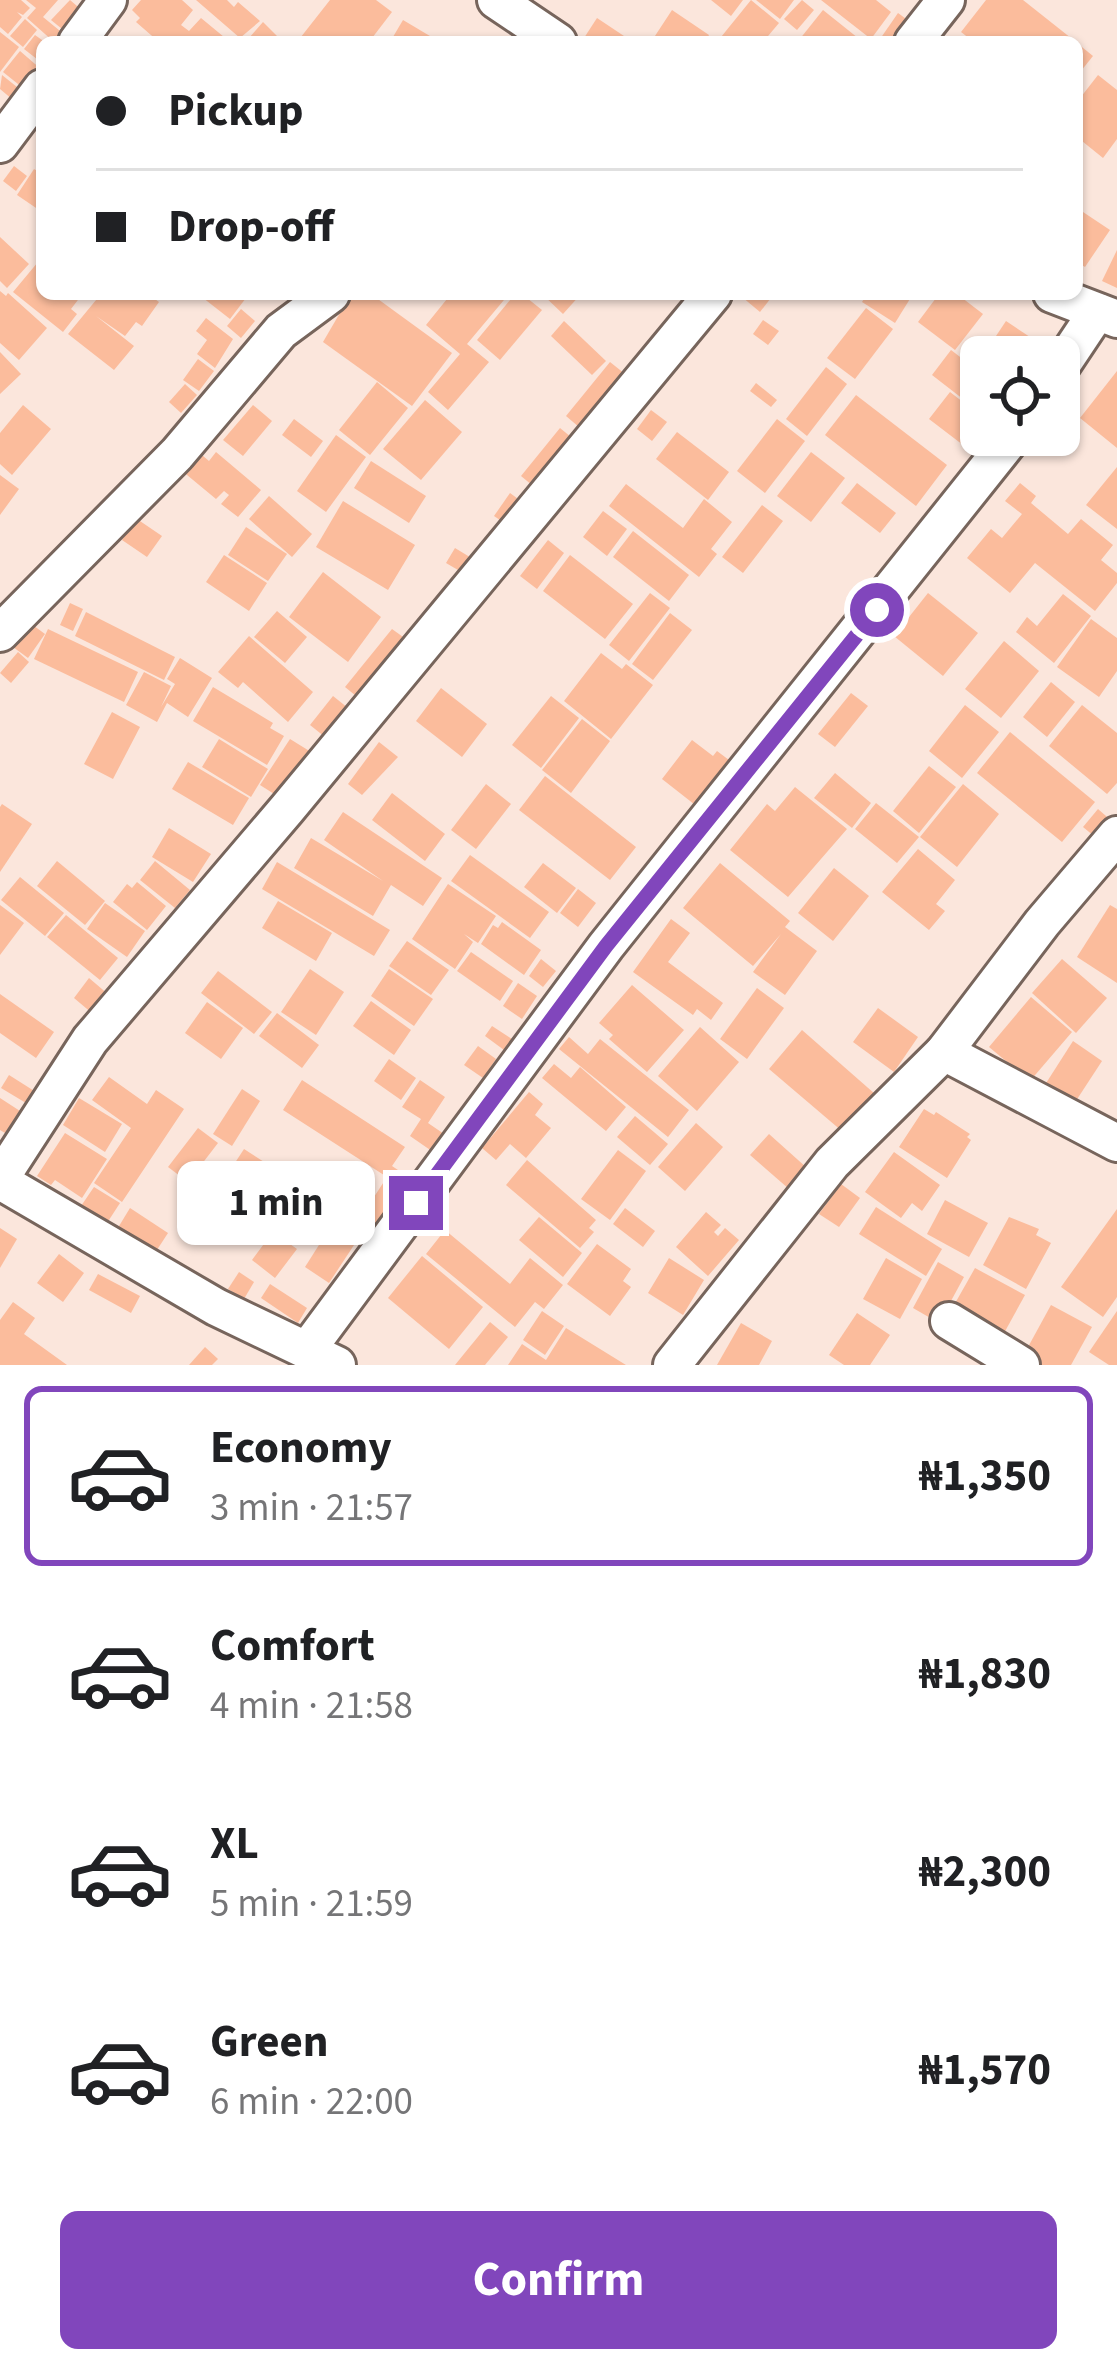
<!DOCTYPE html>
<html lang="en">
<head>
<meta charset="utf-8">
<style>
	body { margin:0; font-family:"Source Sans 3",sans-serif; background:#f2f2f2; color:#202124; height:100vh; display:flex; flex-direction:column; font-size:45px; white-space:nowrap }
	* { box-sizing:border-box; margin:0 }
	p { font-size:39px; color:#757577 }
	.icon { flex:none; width:66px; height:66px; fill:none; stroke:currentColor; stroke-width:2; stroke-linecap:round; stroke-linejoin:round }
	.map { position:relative; height:1365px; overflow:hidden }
	.panel { display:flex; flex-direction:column; background:#fff; flex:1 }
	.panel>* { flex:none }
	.banner { position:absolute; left:36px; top:36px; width:1047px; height:264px; border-radius:18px; box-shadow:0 3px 9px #0004; display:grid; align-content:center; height:264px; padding:0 60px; background:#fff }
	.fabs { position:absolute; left:960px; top:336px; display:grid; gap:24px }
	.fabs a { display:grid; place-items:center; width:120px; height:120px; border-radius:18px; background:#fff; box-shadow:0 3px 9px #0004; font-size:60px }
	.end { position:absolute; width:54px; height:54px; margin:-27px; border:15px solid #8146bc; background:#fff; box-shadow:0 0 0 6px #fff }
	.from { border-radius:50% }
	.bubble { position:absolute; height:84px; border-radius:18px; background:#fff; box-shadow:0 3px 9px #0004; font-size:39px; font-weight:700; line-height:84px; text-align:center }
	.banner b { display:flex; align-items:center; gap:42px; height:114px; font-size:45px }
	.banner b+b { border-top:3px solid #e0e0e0 }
	.banner i { width:30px; height:30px; background:#202124 }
	ul { padding:21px 0 0; list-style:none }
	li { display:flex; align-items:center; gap:36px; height:180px; margin:0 24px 18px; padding:0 36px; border:6px solid transparent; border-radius:18px }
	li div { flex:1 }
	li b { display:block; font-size:45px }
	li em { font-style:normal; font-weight:700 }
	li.active { border-color:#8146bc }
	li>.icon { width:108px; height:108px; stroke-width:1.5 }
	.action { display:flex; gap:24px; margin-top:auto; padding:24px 60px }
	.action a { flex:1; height:138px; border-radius:18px; background:#8146bc; color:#fff; font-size:48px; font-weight:700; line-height:138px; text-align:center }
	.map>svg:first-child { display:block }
</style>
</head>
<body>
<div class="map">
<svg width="1117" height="1365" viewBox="0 0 1117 1365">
	<rect width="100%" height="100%" fill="#fbe6dc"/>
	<g fill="#fbbc9c">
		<polygon points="0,0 21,0 30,8 23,15 17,12 22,17 8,34 0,27"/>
		<polygon points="26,0 58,0 43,17 65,35 59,42 54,42 27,18 36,8"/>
		<polygon points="70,0 84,12 67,33 51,20"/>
		<polygon points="141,0 182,0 193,10 181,25 189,31 201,18 224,37 220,42 159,42 136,22 140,18 132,10"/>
		<polygon points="196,0 227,0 234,7 238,2 260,21 240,38"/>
		<polygon points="330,0 376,0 392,12 369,42 297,42"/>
		<polygon points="711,0 743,0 731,16"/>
		<polygon points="751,0 779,23 763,42 717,42"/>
		<polygon points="756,0 794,0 780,19"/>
		<polygon points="802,0 814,10 797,30 784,19"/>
		<polygon points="821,0 876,0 891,12 871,39"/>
		<polygon points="986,0 1023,0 1076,42 974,42 961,32"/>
		<polygon points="672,10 709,35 705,42 651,42"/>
		<polygon points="823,10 863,42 802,42 799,40"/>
		<polygon points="898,13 913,24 900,42 878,42"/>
		<polygon points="597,18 633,42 590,42 584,38"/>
		<polygon points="25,19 37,30 23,47 10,36"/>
		<polygon points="403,20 435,39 434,42 390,42"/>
		<polygon points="263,22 281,40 279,42 253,42 249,38"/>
		<polygon points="0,32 19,47 0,72"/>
		<polygon points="35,35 42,40 42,63 24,49"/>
		<polygon points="1077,43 1093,56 1077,76"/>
		<polygon points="20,51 42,70 28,92 3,72"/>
		<polygon points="2,75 27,95 19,105 0,89"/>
		<polygon points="1098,75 1117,90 1117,139 1103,158 1077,137 1077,102"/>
		<polygon points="14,166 27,176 16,191 3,181"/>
		<polygon points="34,169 42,174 42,212 17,195"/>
		<polygon points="1077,208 1110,230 1085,267 1077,262"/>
		<polygon points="0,237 29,264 7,288 0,281"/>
		<polygon points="1117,250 1117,288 1102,281"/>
		<polygon points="38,262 42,265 42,294 81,296 71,309 77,314 63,332 13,292"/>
		<polygon points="0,291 6,296 8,293 47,328 19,360 0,343"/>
		<polygon points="101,294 148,294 159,302 142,326 136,322 125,336 96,316 134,346 114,370 68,334"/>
		<polygon points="198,294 249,294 230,319"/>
		<polygon points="351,294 371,294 452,353 412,406 323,342"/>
		<polygon points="451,294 509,294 467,344 489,362 448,410 428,392 460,354 426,325"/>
		<polygon points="515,294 522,294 542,310 500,360 477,340"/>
		<polygon points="542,294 581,294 563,314"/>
		<polygon points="744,294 774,294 760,312 742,297"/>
		<polygon points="867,294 913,294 895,323 862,302"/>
		<polygon points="939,294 957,294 983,314 955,350 918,322"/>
		<polygon points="866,308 893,329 855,379 827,358"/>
		<polygon points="241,309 255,321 241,338 227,326"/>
		<polygon points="206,318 233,339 215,368 197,354 207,340 196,331"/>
		<polygon points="763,320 779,331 768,345 753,334"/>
		<polygon points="564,321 606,361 592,375 551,336"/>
		<polygon points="1006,321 1045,347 1038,357 982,357"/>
		<polygon points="951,350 981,373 981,413 932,375"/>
		<polygon points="0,352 21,374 0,394"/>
		<polygon points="198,359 214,371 199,391 183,380"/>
		<polygon points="610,362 630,378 586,433 566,416"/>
		<polygon points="826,367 847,384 807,436 786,419"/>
		<polygon points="1117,371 1117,448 1080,418"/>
		<polygon points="377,382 408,408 370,455 339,430"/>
		<polygon points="756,383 777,400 771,407 750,391"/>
		<polygon points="185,384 197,395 181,413 169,402"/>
		<polygon points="950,392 981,416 981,435 997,435 980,458 929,419"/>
		<polygon points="856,395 947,465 916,506 825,435"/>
		<polygon points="425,400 462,432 421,480 383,449"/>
		<polygon points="23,405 51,429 12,475 0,464 0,433"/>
		<polygon points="253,405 272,421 243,456 223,440"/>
		<polygon points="651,410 667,422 652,441 637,429"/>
		<polygon points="294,419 323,441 311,457 282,435"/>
		<polygon points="777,419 805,441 765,493 737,471"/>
		<polygon points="560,428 577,442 538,490 521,476"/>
		<polygon points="677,432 729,472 708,500 656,459"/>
		<polygon points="336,435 366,457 326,512 297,491"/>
		<polygon points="196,450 209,461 216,452 261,490 238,517 221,504 229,495 224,491 216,499 181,470"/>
		<polygon points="811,452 845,478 811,522 777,496"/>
		<polygon points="371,461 426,496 409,523 354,488"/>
		<polygon points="1117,467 1117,529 1086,505"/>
		<polygon points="0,475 19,489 0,515"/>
		<polygon points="857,483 896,513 880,533 841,503"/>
		<polygon points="1020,483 1036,496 1031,503 1068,534 1081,519 1113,545 1101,560 1117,573 1117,583 1095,611 1035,563 1010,593 967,558 991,529 1002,538 1022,514 1005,501"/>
		<polygon points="626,484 683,528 704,499 732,522 711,549 717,554 699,577 609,506"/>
		<polygon points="510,493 529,507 513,529 494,516"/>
		<polygon points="269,496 312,534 292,557 249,519"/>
		<polygon points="343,501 415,545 388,590 316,547"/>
		<polygon points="762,505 783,521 743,573 722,557"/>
		<polygon points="603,511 627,529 607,556 583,537"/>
		<polygon points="137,519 162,536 147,557 122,540"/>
		<polygon points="246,527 287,554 268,581 228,555"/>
		<polygon points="633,531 689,575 669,601 613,557"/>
		<polygon points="548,540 564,553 537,589 520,576"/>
		<polygon points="455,548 478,562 470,577 446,563"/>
		<polygon points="224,555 267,583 249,611 206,582"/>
		<polygon points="570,555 633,604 605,639 543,591"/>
		<polygon points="323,572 381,617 348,662 289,617"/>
		<polygon points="650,593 670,608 629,661 609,645"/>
		<polygon points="928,593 978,633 943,676 894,636"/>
		<polygon points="1063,594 1091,616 1054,663 1016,632 1027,617 1037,626"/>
		<polygon points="70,603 83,609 73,631 60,625"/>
		<polygon points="277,611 307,637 285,663 254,637"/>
		<polygon points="86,612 175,657 164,680 75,636"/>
		<polygon points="670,613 692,630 653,680 632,664"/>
		<polygon points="1091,619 1117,638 1117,671 1099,697 1057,667"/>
		<polygon points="30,623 45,634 28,658 13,647"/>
		<polygon points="48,629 138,672 124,702 34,659"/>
		<polygon points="392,629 410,642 361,700 345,687"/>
		<polygon points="249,636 313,692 288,722 243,682 238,688 218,672"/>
		<polygon points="1004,641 1039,671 1001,718 965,689"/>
		<polygon points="18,652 29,662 11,683 0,673"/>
		<polygon points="601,653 622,669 626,664 653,685 611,739 564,701"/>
		<polygon points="180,658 212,678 188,717 167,703 157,722 126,705 144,672 171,686 161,707 175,684 167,679"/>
		<polygon points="1051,682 1075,702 1047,737 1023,717"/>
		<polygon points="213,687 273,723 270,728 284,736 267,765 193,721"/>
		<polygon points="441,688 487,724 462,757 416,721"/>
		<polygon points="851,693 868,706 835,747 818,734"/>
		<polygon points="333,696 353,712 330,741 310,725"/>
		<polygon points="551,696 579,718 541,768 512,745"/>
		<polygon points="965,705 999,732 962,778 929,751"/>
		<polygon points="1082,705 1117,733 1117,783 1107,794 1049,746"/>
		<polygon points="112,712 140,727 113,779 84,764"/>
		<polygon points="582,719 610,741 571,793 542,770"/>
		<polygon points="1010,732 1095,802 1062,842 977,773"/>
		<polygon points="219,739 268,769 251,797 202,767"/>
		<polygon points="290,739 311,752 282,799 260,785"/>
		<polygon points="692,740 713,756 717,751 733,763 699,808 662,779"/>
		<polygon points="379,742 398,757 362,795 348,784"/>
		<polygon points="188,762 249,798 233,825 172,789"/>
		<polygon points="929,766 956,787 919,833 893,811"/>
		<polygon points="835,773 871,803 852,828 814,798"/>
		<polygon points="545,776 636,847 610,880 519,810"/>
		<polygon points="486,784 511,804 476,849 451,830"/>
		<polygon points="963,784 999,814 957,867 920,837"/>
		<polygon points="795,787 847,829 788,897 730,850 767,804 775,811"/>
		<polygon points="392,793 445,834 425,861 372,820"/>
		<polygon points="876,803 919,837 897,863 855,829"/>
		<polygon points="2,804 32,824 0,872 0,807"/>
		<polygon points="1098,809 1114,823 1100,841 1083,827"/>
		<polygon points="343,812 442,878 423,906 391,885 373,916 294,868 311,838 383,881 324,840"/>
		<polygon points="169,828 211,854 193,882 152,857"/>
		<polygon points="918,849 955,880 936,904 945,911 929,930 882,892"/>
		<polygon points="470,855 549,912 530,938 451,881"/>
		<polygon points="57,861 105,901 85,925 37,886"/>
		<polygon points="155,861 190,890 175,908 140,880"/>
		<polygon points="277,862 390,930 374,956 262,889"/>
		<polygon points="543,863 576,888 557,913 524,887"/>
		<polygon points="720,863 790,921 785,927 817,951 785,995 753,972 781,934 753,966 683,908"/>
		<polygon points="834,868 869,896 833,941 798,913"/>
		<polygon points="20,877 64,913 45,936 1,900"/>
		<polygon points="137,882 166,906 147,930 113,902 127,884 132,888"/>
		<polygon points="448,884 496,916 478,943 464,934 473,942 455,969 412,939"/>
		<polygon points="578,889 596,903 578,927 560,913"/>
		<polygon points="278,901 332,933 316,961 262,928"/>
		<polygon points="105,903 145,931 127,957 87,929"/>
		<polygon points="0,905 24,923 0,955"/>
		<polygon points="1110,905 1117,909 1117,983 1077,957"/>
		<polygon points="66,915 118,958 100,980 47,937"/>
		<polygon points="671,919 690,933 668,962 723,1003 711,1020 697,1009 693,1015 633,972"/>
		<polygon points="502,922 541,950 524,975 481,944 493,925 498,928"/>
		<polygon points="407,941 449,970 431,995 389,966"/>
		<polygon points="471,952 513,981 500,1001 457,971"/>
		<polygon points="541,959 556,971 543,987 529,976"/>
		<polygon points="1062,959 1107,998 1076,1033 1032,993"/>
		<polygon points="310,969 344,992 316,1035 281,1012"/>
		<polygon points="389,969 433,999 414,1026 371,996"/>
		<polygon points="218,971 272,1012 254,1034 201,993"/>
		<polygon points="89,978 109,995 93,1014 74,998"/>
		<polygon points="518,983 537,996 522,1019 503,1006"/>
		<polygon points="632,985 684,1030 647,1072 609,1039 613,1035 599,1023"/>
		<polygon points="757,988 784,1008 747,1059 720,1039"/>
		<polygon points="0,994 54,1032 36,1058 0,1033"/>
		<polygon points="1031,997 1072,1032 1030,1081 989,1047"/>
		<polygon points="371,1001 411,1030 394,1055 353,1026"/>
		<polygon points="207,1002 243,1028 221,1059 185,1033"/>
		<polygon points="878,1008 918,1037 894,1072 853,1042"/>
		<polygon points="277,1013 319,1045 302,1068 259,1036"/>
		<polygon points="492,1026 512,1039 504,1050 485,1036"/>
		<polygon points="700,1027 739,1062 697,1111 658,1076"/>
		<polygon points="802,1030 875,1094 843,1132 769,1069"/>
		<polygon points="569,1037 588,1054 600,1039 689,1110 668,1137 559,1049"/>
		<polygon points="1073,1041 1102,1061 1070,1110 1041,1091"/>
		<polygon points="478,1046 496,1059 483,1078 464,1065"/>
		<polygon points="389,1059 416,1078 401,1100 374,1081"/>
		<polygon points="554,1064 571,1078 580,1067 626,1107 606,1131 542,1078"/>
		<polygon points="9,1075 39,1094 31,1106 1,1088"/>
		<polygon points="109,1077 147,1104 156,1090 184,1109 122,1202 94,1183 131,1128 92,1100"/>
		<polygon points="302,1080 405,1147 392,1166 410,1178 376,1232 359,1220 387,1177 283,1110"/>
		<polygon points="420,1080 445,1097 428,1123 447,1136 436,1154 410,1136 421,1119 402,1107"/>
		<polygon points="242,1089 260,1101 232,1146 213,1134"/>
		<polygon points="529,1092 543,1104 535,1115 551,1128 526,1158 510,1144 496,1160 482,1148"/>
		<polygon points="0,1098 20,1111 5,1133 0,1130"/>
		<polygon points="79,1098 122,1124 105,1152 63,1125"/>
		<polygon points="924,1109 934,1115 936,1112 970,1134 967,1137 971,1140 947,1178 899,1147"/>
		<polygon points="635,1116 668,1144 650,1165 617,1137"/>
		<polygon points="696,1123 723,1147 685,1191 658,1167"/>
		<polygon points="198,1128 218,1143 188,1182 168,1167"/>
		<polygon points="65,1133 107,1159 82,1198 55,1180 51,1185 37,1176"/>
		<polygon points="769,1134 807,1168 789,1189 750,1155"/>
		<polygon points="244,1149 300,1185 280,1217 223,1181"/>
		<polygon points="618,1150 646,1171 610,1220 581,1199"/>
		<polygon points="894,1152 940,1185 922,1211 912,1203 901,1218 865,1192"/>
		<polygon points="527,1160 596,1220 589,1228 594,1232 580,1248 506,1185"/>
		<polygon points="841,1184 860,1198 839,1227 819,1214"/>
		<polygon points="94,1187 120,1203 107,1223 81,1206"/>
		<polygon points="298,1198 322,1216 308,1234 302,1230 290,1244 297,1249 275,1278 252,1260"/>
		<polygon points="945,1200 988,1223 969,1257 927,1234"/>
		<polygon points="876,1207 942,1249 926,1276 859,1234"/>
		<polygon points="130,1208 168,1233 153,1256 116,1231"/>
		<polygon points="625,1208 655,1231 643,1247 613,1224"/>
		<polygon points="1117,1209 1117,1297 1103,1317 1061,1287"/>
		<polygon points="706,1212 721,1225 714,1232 718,1236 725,1228 739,1240 708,1276 676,1247"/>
		<polygon points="539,1217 582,1253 563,1277 519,1240"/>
		<polygon points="1009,1217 1039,1229 1036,1235 1051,1243 1026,1289 983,1265"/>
		<polygon points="331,1226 356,1242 329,1283 305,1267"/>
		<polygon points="0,1228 17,1239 0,1268"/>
		<polygon points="445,1230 510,1284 530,1258 563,1285 544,1309 535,1302 515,1327 426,1254"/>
		<polygon points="597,1244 631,1269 623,1281 631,1287 610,1316 567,1284"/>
		<polygon points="59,1254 84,1273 63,1302 37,1283"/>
		<polygon points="422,1256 483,1307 449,1349 388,1298"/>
		<polygon points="669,1258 704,1280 683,1315 648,1293"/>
		<polygon points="886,1258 922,1279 900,1319 863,1299"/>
		<polygon points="938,1262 964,1277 939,1323 913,1308"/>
		<polygon points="975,1268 1025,1295 1003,1335 953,1307"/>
		<polygon points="239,1272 254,1282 244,1299 228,1289"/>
		<polygon points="98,1274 140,1296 131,1313 89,1290"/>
		<polygon points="270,1284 307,1308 298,1323 261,1298"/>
		<polygon points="13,1302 35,1318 24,1334 67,1365 0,1365 0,1320"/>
		<polygon points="1051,1305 1092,1327 1071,1365 1035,1365 1022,1358"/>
		<polygon points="542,1311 564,1326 545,1355 523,1340"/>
		<polygon points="1117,1311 1117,1365 1109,1365 1089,1352"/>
		<polygon points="857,1313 890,1335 870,1365 844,1365 829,1355"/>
		<polygon points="490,1322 508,1337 485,1365 455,1365"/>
		<polygon points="741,1323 772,1341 759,1365 717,1365"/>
		<polygon points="566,1328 626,1365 508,1365 522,1344 546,1360"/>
		<polygon points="205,1347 218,1359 212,1365 189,1365"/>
	</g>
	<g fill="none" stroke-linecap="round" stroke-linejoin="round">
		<g stroke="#77655c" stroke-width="42">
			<g id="minor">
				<polyline points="496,0 558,42"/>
				<polyline points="77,42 108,0"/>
				<polyline points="913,42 946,0"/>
				<polyline points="0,144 42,88"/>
				<polyline points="1052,294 1117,319"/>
				<polyline points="1059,369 1097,312"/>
				<polyline points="0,633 177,454 281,331 331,294"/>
				<polyline points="944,1052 1117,1143"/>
				<polyline points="0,1179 90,1040 287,809 713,294"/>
				<polyline points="0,1181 216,1307 337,1365"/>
				<polyline points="949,1321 1021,1365"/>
				<polyline points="307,1350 606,946 1014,435"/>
				<polyline points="672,1365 832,1163 944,1052 1042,923 1117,835"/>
			</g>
		</g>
		<use href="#minor" stroke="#fff" stroke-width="36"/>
	</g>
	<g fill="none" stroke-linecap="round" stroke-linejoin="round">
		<polyline stroke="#8146bc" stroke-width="15" points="416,1203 606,946 877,610"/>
	</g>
</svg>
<div class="fabs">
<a><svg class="icon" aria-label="locate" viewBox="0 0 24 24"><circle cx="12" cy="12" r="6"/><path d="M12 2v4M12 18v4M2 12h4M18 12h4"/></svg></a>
</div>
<i class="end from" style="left:877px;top:610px"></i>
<i class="end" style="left:416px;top:1203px"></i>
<div class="bubble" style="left:177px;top:1161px;width:198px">1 min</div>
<div class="banner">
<b><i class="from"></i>Pickup</b>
<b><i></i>Drop-off</b>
</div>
</div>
<section class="panel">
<ul>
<li class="active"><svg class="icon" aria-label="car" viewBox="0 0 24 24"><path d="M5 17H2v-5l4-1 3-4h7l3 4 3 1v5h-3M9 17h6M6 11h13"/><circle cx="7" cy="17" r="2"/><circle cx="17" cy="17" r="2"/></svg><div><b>Economy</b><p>3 min · 21:57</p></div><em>₦1,350</em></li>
<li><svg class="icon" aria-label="car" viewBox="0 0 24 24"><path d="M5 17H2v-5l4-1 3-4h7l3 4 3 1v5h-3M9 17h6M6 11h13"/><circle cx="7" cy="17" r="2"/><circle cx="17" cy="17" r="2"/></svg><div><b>Comfort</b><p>4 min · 21:58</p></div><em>₦1,830</em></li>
<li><svg class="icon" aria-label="car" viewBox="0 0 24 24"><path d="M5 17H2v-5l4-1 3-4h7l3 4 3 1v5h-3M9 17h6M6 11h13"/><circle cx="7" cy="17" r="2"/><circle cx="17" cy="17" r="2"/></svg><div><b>XL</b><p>5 min · 21:59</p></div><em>₦2,300</em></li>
<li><svg class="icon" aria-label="car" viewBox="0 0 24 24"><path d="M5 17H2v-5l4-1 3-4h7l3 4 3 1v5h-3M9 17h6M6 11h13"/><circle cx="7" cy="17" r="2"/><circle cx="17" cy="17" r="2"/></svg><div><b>Green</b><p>6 min · 22:00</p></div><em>₦1,570</em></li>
</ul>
<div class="action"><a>Confirm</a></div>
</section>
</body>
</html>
